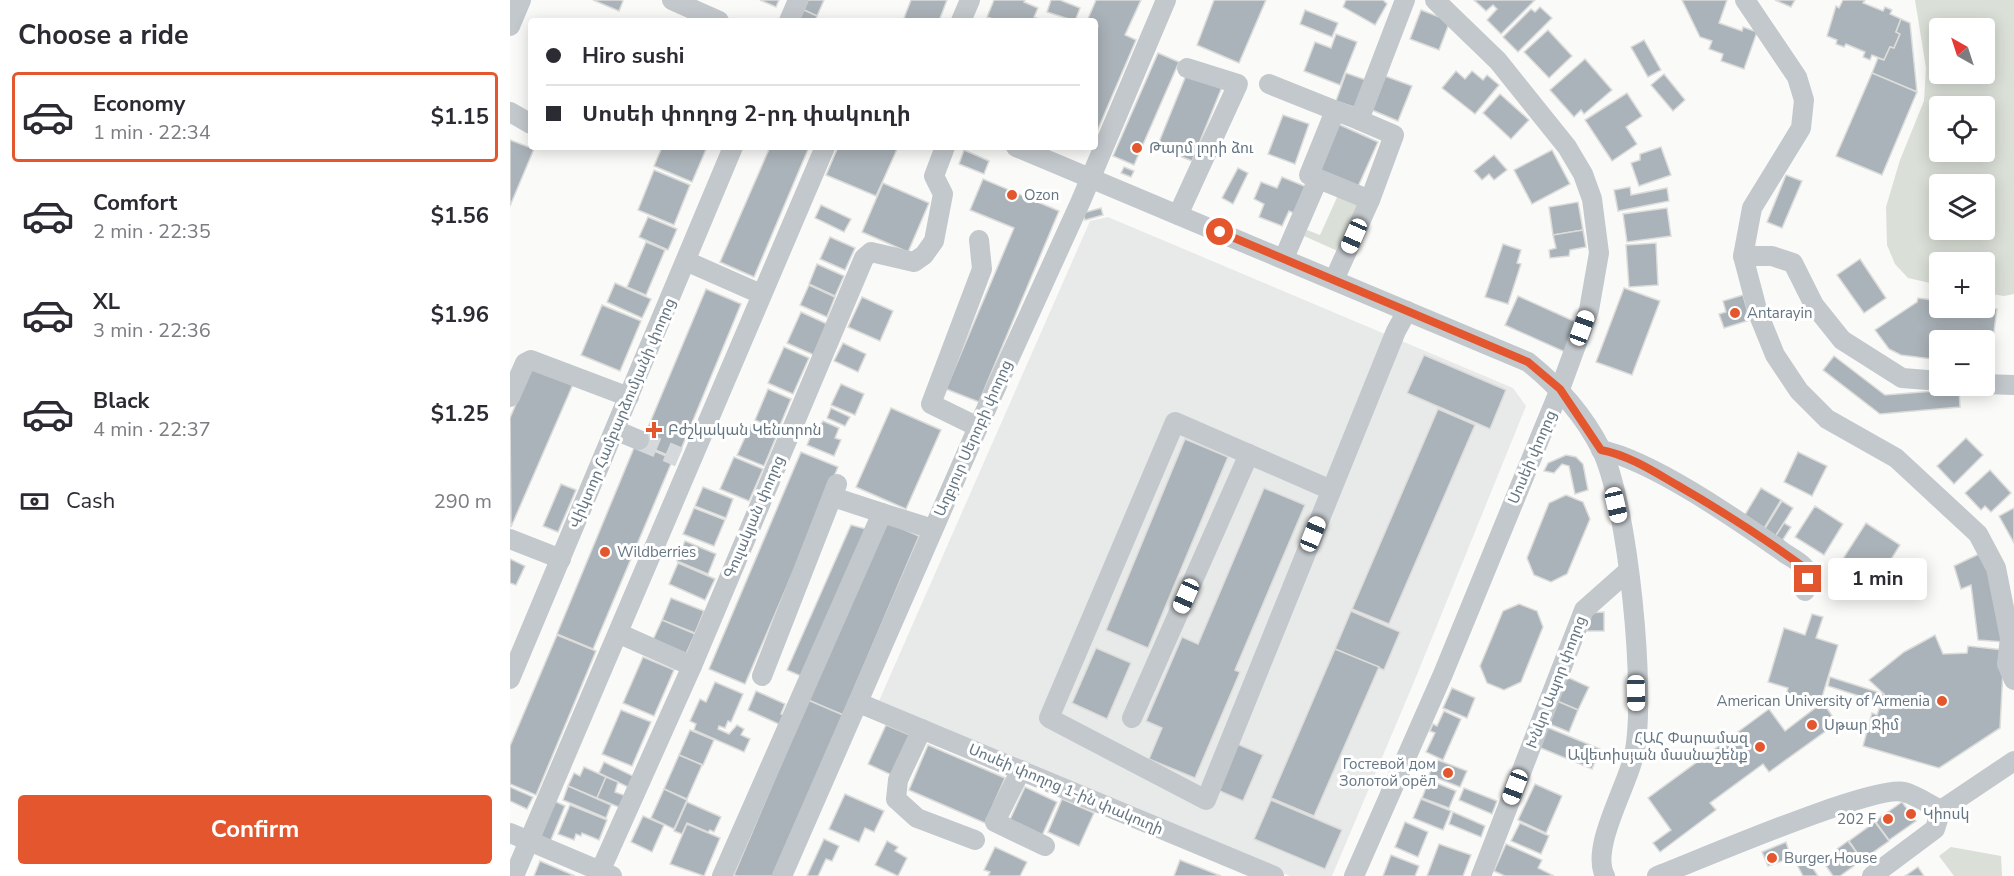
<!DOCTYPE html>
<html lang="en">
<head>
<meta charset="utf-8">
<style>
	body { margin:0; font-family:"Nunito Sans","Noto Sans Armenian",sans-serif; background:#f2f2f3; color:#2b2b33; height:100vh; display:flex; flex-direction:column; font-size:22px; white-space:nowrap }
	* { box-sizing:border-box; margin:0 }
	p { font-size:20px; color:#7c7c81 }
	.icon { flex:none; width:33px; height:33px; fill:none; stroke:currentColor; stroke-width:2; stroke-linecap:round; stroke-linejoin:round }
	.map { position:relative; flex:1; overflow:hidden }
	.side { display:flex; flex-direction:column; background:#fff; width:510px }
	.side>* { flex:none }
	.guide { position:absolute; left:18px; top:18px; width:570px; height:132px; border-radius:6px; box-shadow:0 3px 15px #0003; display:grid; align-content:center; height:132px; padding:0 18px; background:#fff }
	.needle { width:39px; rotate:321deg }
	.controls { position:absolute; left:1419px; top:18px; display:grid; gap:12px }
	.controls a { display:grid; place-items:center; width:66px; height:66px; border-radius:6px; background:#fff; box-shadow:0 3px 15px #0003; font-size:30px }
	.end { position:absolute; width:27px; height:27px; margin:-14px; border:8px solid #e4572e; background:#fff; box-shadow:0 0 0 3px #fff }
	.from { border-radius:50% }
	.bubble { position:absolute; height:42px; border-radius:6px; background:#fff; box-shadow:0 3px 15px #0003; font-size:20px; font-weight:700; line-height:42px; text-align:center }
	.car { position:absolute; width:18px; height:36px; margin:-18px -9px; border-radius:8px; box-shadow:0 0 4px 2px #0007; background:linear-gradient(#fff 24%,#345 0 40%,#fff 0 76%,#345 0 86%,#fff 0) }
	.guide b { display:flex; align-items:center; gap:21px; height:57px; font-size:22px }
	.guide b+b { border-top:2px solid #e1e1e2 }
	.guide i { width:15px; height:15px; background:#2b2b33 }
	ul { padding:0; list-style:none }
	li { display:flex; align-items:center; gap:18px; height:90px; margin:0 12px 9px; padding:0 6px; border:3px solid transparent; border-radius:6px }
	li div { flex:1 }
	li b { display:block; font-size:22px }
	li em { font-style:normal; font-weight:700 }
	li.active { border-color:#e4572e }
	li>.icon { width:54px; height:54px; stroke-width:1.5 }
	h2 { padding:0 18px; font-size:27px; line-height:72px }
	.pay { display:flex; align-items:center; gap:15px; height:66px; padding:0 18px; font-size:22px }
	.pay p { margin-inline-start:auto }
	.action { display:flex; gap:12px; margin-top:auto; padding:12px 18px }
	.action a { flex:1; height:69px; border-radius:6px; background:#e4572e; color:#fff; font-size:24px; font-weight:700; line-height:69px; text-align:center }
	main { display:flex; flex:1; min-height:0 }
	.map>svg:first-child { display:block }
</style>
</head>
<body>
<main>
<section class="side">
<h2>Choose a ride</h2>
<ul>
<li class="active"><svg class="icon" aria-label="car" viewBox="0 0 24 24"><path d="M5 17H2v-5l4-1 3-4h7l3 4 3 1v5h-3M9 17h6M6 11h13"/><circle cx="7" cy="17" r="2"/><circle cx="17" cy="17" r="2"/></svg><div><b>Economy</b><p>1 min · 22:34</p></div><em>$1.15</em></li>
<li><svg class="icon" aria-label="car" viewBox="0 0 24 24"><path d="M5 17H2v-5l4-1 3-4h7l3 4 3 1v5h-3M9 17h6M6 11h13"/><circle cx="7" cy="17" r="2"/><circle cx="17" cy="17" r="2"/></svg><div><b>Comfort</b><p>2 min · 22:35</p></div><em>$1.56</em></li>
<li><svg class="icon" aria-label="car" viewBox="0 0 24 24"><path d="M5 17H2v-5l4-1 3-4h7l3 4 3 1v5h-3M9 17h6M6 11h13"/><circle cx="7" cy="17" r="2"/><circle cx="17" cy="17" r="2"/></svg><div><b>XL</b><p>3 min · 22:36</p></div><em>$1.96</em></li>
<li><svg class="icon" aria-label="car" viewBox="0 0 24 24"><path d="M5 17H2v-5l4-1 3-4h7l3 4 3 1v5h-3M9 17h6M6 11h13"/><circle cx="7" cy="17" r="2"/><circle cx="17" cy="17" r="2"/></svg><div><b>Black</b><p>4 min · 22:37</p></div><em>$1.25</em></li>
</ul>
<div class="pay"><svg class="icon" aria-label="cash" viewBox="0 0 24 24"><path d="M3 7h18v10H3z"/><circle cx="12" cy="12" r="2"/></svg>Cash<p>290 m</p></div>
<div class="action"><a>Confirm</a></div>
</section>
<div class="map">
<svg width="1504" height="876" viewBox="0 0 1504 876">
	<rect width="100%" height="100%" fill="#fafaf8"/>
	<polygon fill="#e8e9e9" points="598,217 1003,388 1016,406 904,682 822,876 780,876 369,701 580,221"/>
	<g fill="#dadfd7" fill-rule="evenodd">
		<path d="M 1405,0 L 1504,0 L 1504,294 L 1494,296 L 1475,293 L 1474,262 L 1430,262 L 1429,285 L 1398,278 L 1385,264 L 1377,245 L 1376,207 L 1390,160 L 1414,101 L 1416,68 ZM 1430,28 L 1474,28 L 1474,74 L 1430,74 ZM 1430,106 L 1474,106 L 1474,152 L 1430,152 ZM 1430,184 L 1474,184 L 1474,230 L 1430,230 Z"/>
		<polygon points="829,193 851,203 830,252 794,236 797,230 810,235"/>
		<polygon points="1441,847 1491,856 1492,876 1444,876 1429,856"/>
	</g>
	<g fill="#aab3b9" stroke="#dcdcda" stroke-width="1.5">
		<polygon points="83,0 111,0 113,1 109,11"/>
		<polygon points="250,0 269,0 266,7"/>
		<polygon points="298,0 314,0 307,16 294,10"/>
		<polygon points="401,0 437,0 429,21 401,21 394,18"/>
		<polygon points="484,0 515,0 514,2 528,8 524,17 533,21 488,21 477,17"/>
		<polygon points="541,0 550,0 570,8 565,21 537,12"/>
		<polygon points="586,0 631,0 615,35 626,40 585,136 585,33 588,26 585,21 577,21"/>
		<polygon points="704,0 756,0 729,63 687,45"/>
		<polygon points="836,0 873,0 877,4 865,25 833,7"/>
		<polygon points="964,0 1025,0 991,34 977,20 987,9 983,5 976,11"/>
		<polygon points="1172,0 1217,0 1209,23 1232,31 1233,27 1247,32 1234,69 1211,61 1213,54 1199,49 1202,41 1190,37"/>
		<polygon points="1265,0 1285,0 1281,7"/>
		<polygon points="1333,0 1355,0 1353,3 1373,11 1375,7 1382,10 1380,14 1391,19 1386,32 1390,34 1384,48 1380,47 1374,60 1362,55 1360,60 1353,57 1355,52 1336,44 1334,47 1326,44 1327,40 1317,36 1326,6 1329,8"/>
		<polygon points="1030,7 1042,18 1008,52 993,37 1021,9 1025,12"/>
		<polygon points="294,10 307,16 305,21 289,20"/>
		<polygon points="795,10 828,23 822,37 790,24"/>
		<polygon points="911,10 940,21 929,50 900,39"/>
		<polygon points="1391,19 1400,23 1407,92 1362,73 1368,58 1374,60 1380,47 1384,48 1390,34 1386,32"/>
		<polygon points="1038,30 1062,56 1039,78 1014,52"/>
		<polygon points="826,34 847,42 830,85 794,71 805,42 821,48"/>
		<polygon points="1134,40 1151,70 1138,77 1121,47"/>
		<polygon points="648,53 669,62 624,165 603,156"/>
		<polygon points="1075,59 1102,90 1074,114 1071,110 1064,117 1040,90"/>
		<polygon points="946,71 955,79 962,71 973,80 977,75 989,85 965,114 932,88"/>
		<polygon points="677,73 712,87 682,161 647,147"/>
		<polygon points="836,73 856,80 846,108 826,101"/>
		<polygon points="1362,73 1407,92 1372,175 1326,156"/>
		<polygon points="1154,74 1175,100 1163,111 1141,85"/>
		<polygon points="875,76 902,86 888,121 862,110"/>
		<polygon points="1117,93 1132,116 1116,127 1127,144 1102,161 1075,120"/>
		<polygon points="990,94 1019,120 1001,139 973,113"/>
		<polygon points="773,115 799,124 785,164 758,154"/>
		<polygon points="828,124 868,142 846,191 806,174"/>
		<polygon points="0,140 24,149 0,206"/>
		<polygon points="152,147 197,147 182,182 144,166"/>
		<polygon points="260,147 299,147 244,277 210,262"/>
		<polygon points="328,147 388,147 366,196 316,175"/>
		<polygon points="1151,147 1161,175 1129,186 1121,163 1130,160 1130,154"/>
		<polygon points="454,150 479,161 474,174 449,164"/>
		<polygon points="1042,150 1060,184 1022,204 1004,170"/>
		<polygon points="984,155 997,170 984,180 979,174 972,180 964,171"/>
		<polygon points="614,167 624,171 621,177 611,173"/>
		<polygon points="728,168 738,173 723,204 712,198"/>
		<polygon points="144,170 180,185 164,225 128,210"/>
		<polygon points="1276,175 1292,181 1272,228 1257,222"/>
		<polygon points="772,177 799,188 788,215 779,211 772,226 749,217 754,204 744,199 751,182 767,188"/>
		<polygon points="473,179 549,211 469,402 436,389 504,228 460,210"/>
		<polygon points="373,183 419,203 398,252 352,232"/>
		<polygon points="1120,187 1121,195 1157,188 1159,201 1108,211 1104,190"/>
		<polygon points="1068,202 1073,230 1043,235 1039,207"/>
		<polygon points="311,205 341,219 334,232 305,218"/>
		<polygon points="591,208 593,215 575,220 573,213"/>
		<polygon points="1157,208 1161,236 1117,242 1113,214"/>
		<polygon points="138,217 167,229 158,250 129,237"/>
		<polygon points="1073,230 1076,247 1060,250 1059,256 1040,258 1039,250 1046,248 1043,235"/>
		<polygon points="320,237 345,248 335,270 310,259"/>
		<polygon points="136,242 155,250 136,295 117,287"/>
		<polygon points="1146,243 1148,285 1119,287 1116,245"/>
		<polygon points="993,244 1011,250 1007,263 1011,264 998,304 975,297"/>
		<polygon points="1350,259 1376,298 1354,313 1327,275"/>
		<polygon points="307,264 334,276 325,296 299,284"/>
		<polygon points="105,283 141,299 132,318 97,302"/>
		<polygon points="299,285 325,297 317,317 290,305"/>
		<polygon points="1114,288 1150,301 1122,375 1086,362"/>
		<polygon points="196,289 231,304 167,459 131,444"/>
		<polygon points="1233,295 1240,320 1214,328 1209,314 1216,312 1213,301"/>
		<polygon points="1008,296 1068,323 1055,352 995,325"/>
		<polygon points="352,297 383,311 370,341 338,327"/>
		<polygon points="1408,298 1430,301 1430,308 1487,309 1479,367 1474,367 1474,340 1430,340 1430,360 1391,355 1379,349 1365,330 1407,302"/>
		<polygon points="92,305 131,321 110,371 71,355"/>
		<polygon points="291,312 317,324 304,355 277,343"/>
		<polygon points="333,343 356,354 348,372 324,361"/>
		<polygon points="274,347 299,358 283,394 258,383"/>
		<polygon points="914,355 996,390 980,429 897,393"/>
		<polygon points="1324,356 1375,395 1449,389 1450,407 1370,414 1313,370"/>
		<polygon points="23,364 64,382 1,527 0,418"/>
		<polygon points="331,384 354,394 345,415 321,405"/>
		<polygon points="258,389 281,399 268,430 245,420"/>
		<polygon points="321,408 340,417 335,426 317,418"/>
		<polygon points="381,408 431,430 396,509 346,487"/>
		<polygon points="928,409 965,425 879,624 842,609"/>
		<polygon points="313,421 329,428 325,438 331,440 324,456 297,445 303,431 306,432"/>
		<polygon points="241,424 267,435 254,466 227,455"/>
		<polygon points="1456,438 1473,455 1444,484 1427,466"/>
		<polygon points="675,439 718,457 638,648 596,630"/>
		<polygon points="126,443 163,459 83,649 47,634"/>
		<polygon points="291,452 328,467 235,684 199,669"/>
		<polygon points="1288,452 1317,466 1302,496 1274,482"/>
		<polygon points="1056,455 1066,457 1073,464 1078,490 1065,494 1059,466 1052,464 1044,473 1034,471 1038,463"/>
		<polygon points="224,457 253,469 239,501 210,489"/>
		<polygon points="1480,470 1501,493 1481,512 1475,506 1471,510 1455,493"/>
		<polygon points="51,484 66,490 48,532 33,526"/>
		<polygon points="193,487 223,499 216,518 185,506"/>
		<polygon points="754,488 795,505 725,670 730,672 685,778 639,759 652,728 636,721 672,637 688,644"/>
		<polygon points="1251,488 1271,500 1253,530 1233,518"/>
		<polygon points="1056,495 1073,502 1080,519 1057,574 1041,582 1024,575 1017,558 1039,503"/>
		<polygon points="1272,501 1283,508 1265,537 1254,530"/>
		<polygon points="1305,506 1333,524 1314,555 1285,537"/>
		<polygon points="184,508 215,520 204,546 173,534"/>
		<polygon points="1504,508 1504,543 1489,516"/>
		<polygon points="374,521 409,536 333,715 298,700"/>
		<polygon points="1274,523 1281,527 1272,541 1265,537"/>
		<polygon points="1356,523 1390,545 1362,590 1327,568"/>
		<polygon points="341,525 356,529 291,676 277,670"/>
		<polygon points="175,541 206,554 198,574 167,561"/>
		<polygon points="1471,553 1479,571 1494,642 1468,640 1461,585 1451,589 1444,566"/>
		<polygon points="0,559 15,566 6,585 0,583"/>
		<polygon points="168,563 205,579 195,600 159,584"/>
		<polygon points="161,598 194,611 185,633 152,620"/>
		<polygon points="1009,604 1027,611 1033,627 1011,682 994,690 977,683 970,666 993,611"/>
		<polygon points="841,611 890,632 874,670 825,649"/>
		<polygon points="1094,612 1094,631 1077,631 1077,613"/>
		<polygon points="1302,614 1313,617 1306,638 1328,645 1312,697 1319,700 1316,707 1327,723 1259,772 1253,764 1200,803 1206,810 1150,852 1143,843 1161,830 1138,798 1259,709 1275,731 1309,705 1276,696 1278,688 1258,682 1274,628 1295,635"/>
		<polygon points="152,620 185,634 175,656 142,642"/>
		<polygon points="47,635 86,651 26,795 0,784 0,746"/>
		<polygon points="1425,635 1433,654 1457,653 1458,646 1494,650 1490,728 1429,768 1353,746 1362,713 1367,715 1374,694 1359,680 1394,652"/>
		<polygon points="586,648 621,663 597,719 562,703"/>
		<polygon points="825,649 869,667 804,816 761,798"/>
		<polygon points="133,657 164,670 144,716 113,703"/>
		<polygon points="1057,677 1079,687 1068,710 1047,701"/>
		<polygon points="1320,677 1374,694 1371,703 1318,686"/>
		<polygon points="205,682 233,694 221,722 218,721 215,728 209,726 208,729 219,734 227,725 234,729 231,735 240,739 234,752 184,730 186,724 180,721 190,699 196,702"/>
		<polygon points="942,688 965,698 957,718 933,708"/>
		<polygon points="246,691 275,704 271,714 277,717 273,726 238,710"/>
		<polygon points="298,700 333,715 264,876 227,876 224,875"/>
		<polygon points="1047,701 1068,710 1059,732 1037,723"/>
		<polygon points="111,710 141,722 122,766 92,754"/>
		<polygon points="934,711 951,719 933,760 916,752 925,733 920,731 923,724 927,726"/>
		<polygon points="376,725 407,738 388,778 358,764"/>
		<polygon points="1034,726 1090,749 1082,769 1026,746"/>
		<polygon points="180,730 204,740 193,765 169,755"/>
		<polygon points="725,743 753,755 733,801 705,789"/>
		<polygon points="418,745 495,778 475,823 399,790"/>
		<polygon points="169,755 192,765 177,799 154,789"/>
		<polygon points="925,759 957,771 950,787 919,775"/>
		<polygon points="94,762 125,777 120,788 89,773"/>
		<polygon points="74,767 96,777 87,798 58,786 64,773 70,776"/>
		<polygon points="96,777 108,782 105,792 116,796 111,808 87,798"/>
		<polygon points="919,780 946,791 939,808 912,798"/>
		<polygon points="1025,784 1052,796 1036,833 1008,820"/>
		<polygon points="58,786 101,805 96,818 53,800"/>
		<polygon points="0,787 23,797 17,809 0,801"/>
		<polygon points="515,787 547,802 530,840 497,826"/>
		<polygon points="954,788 987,801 982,814 949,800"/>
		<polygon points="154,789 177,800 164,829 141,818"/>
		<polygon points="335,794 374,811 364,832 355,828 349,842 319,829"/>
		<polygon points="552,799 584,813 569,846 538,832"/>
		<polygon points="911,799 941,811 933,830 903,818"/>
		<polygon points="42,800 55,806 40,842 27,836"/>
		<polygon points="761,800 832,830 815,869 744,839"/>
		<polygon points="177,802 211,817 204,832 200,830 198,832 177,823 172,834 164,831"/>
		<polygon points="1392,802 1406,821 1379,840 1365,821"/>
		<polygon points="60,805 97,820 89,840 72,833 71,836 66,834 64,840 48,834"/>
		<polygon points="943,812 975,826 971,837 939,824"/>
		<polygon points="133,816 154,825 142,852 121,842"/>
		<polygon points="895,822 918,832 908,857 885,847"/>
		<polygon points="1365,822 1379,841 1352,860 1339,841"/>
		<polygon points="1010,823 1039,836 1031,854 1001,841"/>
		<polygon points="177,824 210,838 194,876 160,864"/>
		<polygon points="314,839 329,846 322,861 316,859 308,876 297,876"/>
		<polygon points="377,841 388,847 385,851 397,858 388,876 365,865"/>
		<polygon points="1338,841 1352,860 1330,876 1323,876 1312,860"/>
		<polygon points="1276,842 1281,858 1258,866 1252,852"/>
		<polygon points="929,844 961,855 953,876 917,876"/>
		<polygon points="996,844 1032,860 1028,868 1044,876 995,876 984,871"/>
		<polygon points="485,847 517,862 510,876 478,876 480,872 474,870"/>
		<polygon points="1293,853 1308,876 1293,876 1284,859"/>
		<polygon points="881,855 909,866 905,876 873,876"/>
		<polygon points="670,860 711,876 664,876"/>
		<polygon points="30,861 65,876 24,876"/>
		<polygon points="1408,867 1414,876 1395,876"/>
	</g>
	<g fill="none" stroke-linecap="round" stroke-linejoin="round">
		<polyline stroke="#d5d9db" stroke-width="20" stroke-dasharray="20 10" stroke-linecap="butt" points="129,440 169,457"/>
		<g stroke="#c3c8cc" stroke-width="20">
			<polyline points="162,0 209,21"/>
			<polyline points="1235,0 1287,77 1294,100 1291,128 1242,208 1233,256 1248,313 1265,355 1289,391 1317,419 1386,458 1468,534 1486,568 1500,638 1497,664 1504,680"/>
			<polyline points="279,21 288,0"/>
			<polyline points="451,21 460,0"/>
			<polyline points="0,26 11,0"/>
			<polyline points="759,84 849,120 895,0"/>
			<polyline points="825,111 799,175 860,200"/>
			<polyline points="0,112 21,124"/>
			<path d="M 506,147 L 1018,362 C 1048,386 1073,414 1091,449 C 1118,502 1137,696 1124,755 C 1117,787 1080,848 1095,876"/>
			<polyline points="668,215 728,84 677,68"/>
			<polyline points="1233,256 1262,256 1283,263 1304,305 1332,340 1392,378 1430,381"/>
			<polyline points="774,258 808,179"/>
			<polyline points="176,261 251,294"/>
			<polyline points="824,280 860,200 884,135 849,120"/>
			<polyline points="1474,384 1504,385"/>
			<polyline points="0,397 15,363 21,360 119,397"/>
			<polyline points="468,427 421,404 472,269 469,240"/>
			<polyline points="105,430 129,440"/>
			<path d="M 1091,450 C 1141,460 1226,519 1269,549 C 1276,555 1290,561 1295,568 C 1300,575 1297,584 1295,591"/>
			<polyline points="821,490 665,422 539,718 696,800 886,331 897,311"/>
			<polyline points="323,497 372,513"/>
			<polyline points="0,539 51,559"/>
			<polyline points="110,634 182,666"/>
			<polyline points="252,676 327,484"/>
			<polyline points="0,679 223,147"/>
			<polyline points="349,703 764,876"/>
			<polyline points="622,718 739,454"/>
			<polyline points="412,729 388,780 386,799 407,818 465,840"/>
			<polyline points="511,770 485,822 535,846"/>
			<polyline points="0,833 102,876"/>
			<polyline points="4,876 315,147"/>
			<polyline points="88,876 182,666 354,258 361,252 404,262 414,255 424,241 433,194 424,176 435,147"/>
			<polyline points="212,876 372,513 423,529"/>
			<polyline points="272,876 468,427 570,203 656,0"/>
			<polyline points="844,876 933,674 1050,389 1079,310 1089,253 1082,199 1073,174 1057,147 988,61 925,0"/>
			<polyline points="971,876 1074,610 1118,571"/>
			<path d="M 1147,876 C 1187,861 1364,784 1394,792 C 1406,795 1420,805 1431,810"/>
			<polyline points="1362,876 1425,829 1431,810 1504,761"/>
		</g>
	</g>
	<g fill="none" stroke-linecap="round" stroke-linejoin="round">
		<path stroke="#e4572e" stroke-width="8" d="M 710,232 L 1018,362 L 1050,389 L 1091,450 C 1118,455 1143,471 1167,485 C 1212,511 1254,538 1295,568 L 1298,579"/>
	</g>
	<g fill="#e4572e" stroke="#fff" stroke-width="2">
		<circle cx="627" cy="148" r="6"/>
		<circle cx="502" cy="195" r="6"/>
		<circle cx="1225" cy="313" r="6"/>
		<path d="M141 421h6v6h6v6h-6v6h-6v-6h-6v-6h6z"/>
		<circle cx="95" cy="552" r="6"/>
		<circle cx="1432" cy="701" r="6"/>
		<circle cx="1302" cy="725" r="6"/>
		<circle cx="1250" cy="747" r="6"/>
		<circle cx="938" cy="773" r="6"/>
		<circle cx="1401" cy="814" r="6"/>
		<circle cx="1378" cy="819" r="6"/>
		<circle cx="1262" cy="858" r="6"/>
	</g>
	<g text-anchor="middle" stroke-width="6" stroke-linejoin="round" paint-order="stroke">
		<g font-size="15" fill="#657683" stroke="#fff" text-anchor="start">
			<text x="639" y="153">Թարմ լորի ձու</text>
			<text x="514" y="200">Ozon</text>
			<text x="1237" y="318">Antarayin</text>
			<text x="158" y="435">Բժշկական Կենտրոն</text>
			<text x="107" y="557">Wildberries</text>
			<text x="1420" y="706" text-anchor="end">American University of Armenia</text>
			<text x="1314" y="730">Սթար Ջիմ</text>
			<text x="1238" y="743" text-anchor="end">ՀԱՀ Փարամազ<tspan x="1238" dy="17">Ավետիսյան մասնաշենք</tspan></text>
			<text x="926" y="769" text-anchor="end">Гостевой дом<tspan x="926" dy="17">Золотой орёл</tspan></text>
			<text x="1413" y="819">Կիոսկ</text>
			<text x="1366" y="824" text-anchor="end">202 F</text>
			<text x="1274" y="863">Burger House</text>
		</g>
		<g font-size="15" fill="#657683" stroke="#fff">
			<text transform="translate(112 413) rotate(-67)" y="5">Վիկտոր Համբարձումյանի փողոց</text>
			<text transform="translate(463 438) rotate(-66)" y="5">Աղբյուր Սերոբի փողոց</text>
			<text transform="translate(1022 457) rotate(-67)" y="5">Սոսեի փողոց</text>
			<text transform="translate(244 517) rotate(-67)" y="5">Գուլակյան փողոց</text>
			<text transform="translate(1046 682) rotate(-69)" y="5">Խնկո Ապոր փողոց</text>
			<text transform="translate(556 789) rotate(23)" y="5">Սոսեի փողոց 1-ին փակուղի</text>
		</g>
	</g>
</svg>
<div class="controls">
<a><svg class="needle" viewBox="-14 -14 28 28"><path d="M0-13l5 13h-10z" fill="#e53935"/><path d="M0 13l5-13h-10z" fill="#7c7c81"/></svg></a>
<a><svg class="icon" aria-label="locate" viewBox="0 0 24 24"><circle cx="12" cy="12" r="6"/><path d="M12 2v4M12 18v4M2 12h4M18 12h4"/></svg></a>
<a><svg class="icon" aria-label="layers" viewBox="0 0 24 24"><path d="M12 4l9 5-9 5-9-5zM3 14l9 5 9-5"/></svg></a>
<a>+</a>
<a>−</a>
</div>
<i class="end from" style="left:710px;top:232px"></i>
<i class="end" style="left:1298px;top:579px"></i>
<div class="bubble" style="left:1318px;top:558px;width:99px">1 min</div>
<i class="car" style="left:844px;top:236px;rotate:204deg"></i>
<i class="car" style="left:1072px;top:328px;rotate:20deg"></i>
<i class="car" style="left:1106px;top:505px;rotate:167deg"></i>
<i class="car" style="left:803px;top:534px;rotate:22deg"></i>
<i class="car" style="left:676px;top:596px;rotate:204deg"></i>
<i class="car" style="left:1126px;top:693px;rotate:179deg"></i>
<i class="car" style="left:1005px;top:787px;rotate:201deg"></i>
<div class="guide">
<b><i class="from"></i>Hiro sushi</b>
<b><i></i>Սոսեի փողոց 2-րդ փակուղի</b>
</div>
</div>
</main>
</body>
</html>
